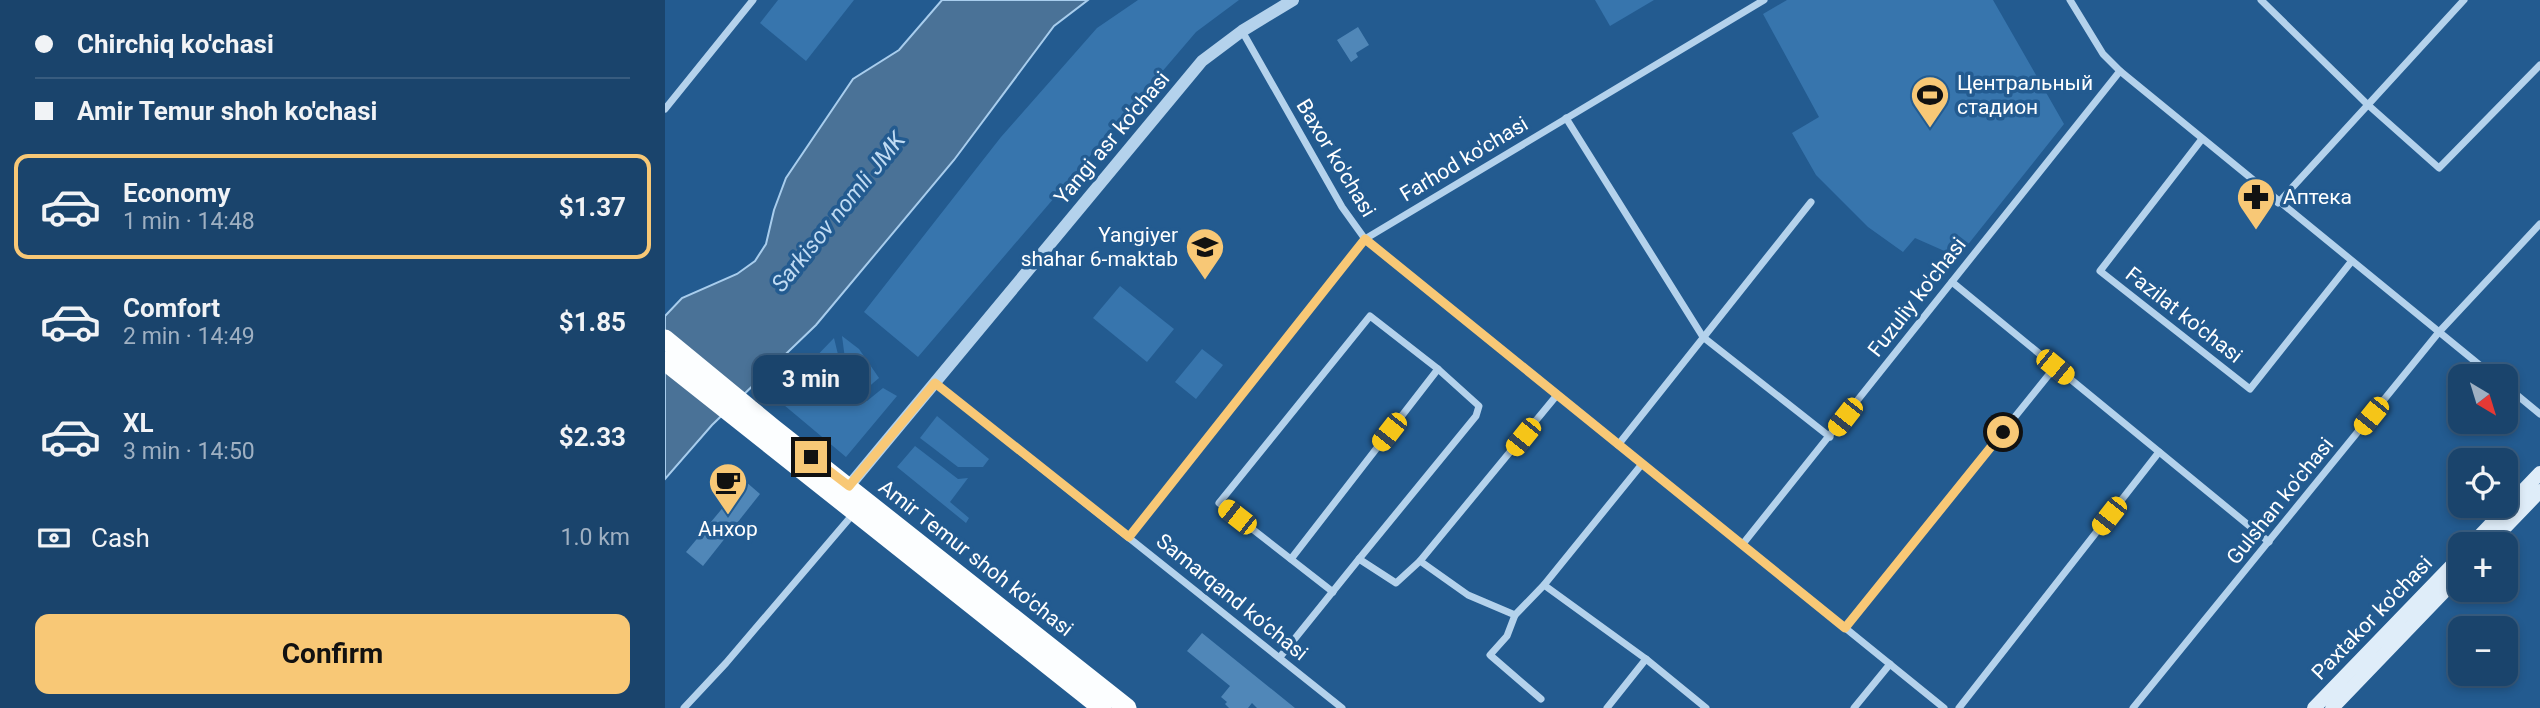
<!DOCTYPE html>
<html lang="en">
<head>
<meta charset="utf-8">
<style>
	body { margin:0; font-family:Roboto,sans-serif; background:#274e74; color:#f1f3f6; height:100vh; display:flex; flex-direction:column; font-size:26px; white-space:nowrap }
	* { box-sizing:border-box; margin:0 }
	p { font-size:23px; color:#9fb0c2 }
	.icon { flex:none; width:38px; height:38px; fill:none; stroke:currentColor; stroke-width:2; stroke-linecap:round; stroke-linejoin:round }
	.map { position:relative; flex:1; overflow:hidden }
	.side { display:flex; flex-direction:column; background:#1a446c; width:665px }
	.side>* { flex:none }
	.hud { display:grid; align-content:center; height:154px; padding:0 35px; background:#1a446c }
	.needle { width:46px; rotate:142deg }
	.buttons { position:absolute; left:1783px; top:364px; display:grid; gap:14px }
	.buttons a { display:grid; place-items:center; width:70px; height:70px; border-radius:14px; background:#1a446c; box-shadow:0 4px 10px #0003,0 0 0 2px #385c7f; font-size:35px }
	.end { position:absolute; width:32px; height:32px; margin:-16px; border:9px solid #f8c876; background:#111; box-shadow:0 0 0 4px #111 }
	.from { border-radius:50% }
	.bubble { position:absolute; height:49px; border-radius:14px; background:#1a446c; box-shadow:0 4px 10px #0003,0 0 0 2px #385c7f; font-size:23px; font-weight:700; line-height:49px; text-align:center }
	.car { position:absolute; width:21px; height:42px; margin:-21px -10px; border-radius:9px; box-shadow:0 0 5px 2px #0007; background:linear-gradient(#f5c518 24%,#345 0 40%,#f5c518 0 76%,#345 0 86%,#f5c518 0) }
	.hud b { display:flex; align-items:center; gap:24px; height:66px; font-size:26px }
	.hud b+b { border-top:2px solid #385c7f }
	.hud i { width:18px; height:18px; background:#f1f3f6 }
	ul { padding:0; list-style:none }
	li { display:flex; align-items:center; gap:21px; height:105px; margin:0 14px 10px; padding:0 21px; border:4px solid transparent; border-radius:14px }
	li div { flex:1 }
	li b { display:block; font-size:26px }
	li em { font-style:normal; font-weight:700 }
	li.selected { border-color:#f8c876 }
	li>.icon { width:63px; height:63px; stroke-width:1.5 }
	.pay { display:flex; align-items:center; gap:18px; height:77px; padding:0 35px; font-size:26px }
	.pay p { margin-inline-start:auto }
	.action { display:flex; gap:14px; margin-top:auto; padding:14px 35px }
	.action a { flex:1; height:80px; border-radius:14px; background:#f8c876; color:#111; font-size:28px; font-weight:700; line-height:80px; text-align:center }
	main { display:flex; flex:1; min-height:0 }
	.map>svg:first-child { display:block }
</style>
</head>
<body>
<main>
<section class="side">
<div class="hud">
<b><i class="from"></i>Chirchiq ko'chasi</b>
<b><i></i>Amir Temur shoh ko'chasi</b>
</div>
<ul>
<li class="selected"><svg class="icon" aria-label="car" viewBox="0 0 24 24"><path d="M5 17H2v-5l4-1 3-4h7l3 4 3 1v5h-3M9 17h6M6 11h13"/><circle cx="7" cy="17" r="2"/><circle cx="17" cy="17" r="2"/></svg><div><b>Economy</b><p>1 min · 14:48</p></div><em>$1.37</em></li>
<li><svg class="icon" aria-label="car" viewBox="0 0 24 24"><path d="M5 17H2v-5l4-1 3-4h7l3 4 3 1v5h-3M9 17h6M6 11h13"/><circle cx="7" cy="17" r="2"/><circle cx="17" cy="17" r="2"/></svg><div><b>Comfort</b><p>2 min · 14:49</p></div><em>$1.85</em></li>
<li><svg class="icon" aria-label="car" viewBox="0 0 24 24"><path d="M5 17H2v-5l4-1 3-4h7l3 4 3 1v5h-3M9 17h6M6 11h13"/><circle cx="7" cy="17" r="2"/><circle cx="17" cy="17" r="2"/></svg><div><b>XL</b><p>3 min · 14:50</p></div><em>$2.33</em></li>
</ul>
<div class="pay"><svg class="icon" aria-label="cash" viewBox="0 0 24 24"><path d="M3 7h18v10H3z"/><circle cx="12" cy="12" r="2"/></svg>Cash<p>1.0 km</p></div>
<div class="action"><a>Confirm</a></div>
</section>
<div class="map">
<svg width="1875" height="708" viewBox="0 0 1875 708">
	<rect width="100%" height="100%" fill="#235b90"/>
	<g fill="#3775ad">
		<polygon points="113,0 189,0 141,61 95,23"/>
		<polygon points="473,0 574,0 531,32 253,357 199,312 336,137 432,28"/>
		<polygon points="930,0 989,0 945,26"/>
		<polygon points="1122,0 1328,0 1399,124 1293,257 1250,238 1238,252 1203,227 1151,175 1127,133 1154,117 1098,14"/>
		<polygon points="455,286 509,329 482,362 428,318"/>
		<polygon points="177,336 194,349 214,378 201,389 182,374"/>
		<polygon points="169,338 177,371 171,377 160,372 146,371 142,366"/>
		<polygon points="537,349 558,365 531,399 510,382"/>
		<polygon points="135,373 142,379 167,384 192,401 202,401 218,388 232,396 181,457 113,400"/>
		<polygon points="272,416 324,459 318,467 293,467 255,438"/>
		<polygon points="250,446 293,479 303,478 285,502 304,518 301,523 232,467"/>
	</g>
	<polygon fill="#4a7297" stroke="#a8cded" stroke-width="2" points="277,0 423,0 389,26 289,160 151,325 47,425 0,479 0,316 17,298 72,274 90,261 101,244 109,210 121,178 188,79 234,50"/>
	<g fill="#5087b8">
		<polygon points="693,27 704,45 691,53 693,57 686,62 672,40"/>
		<polygon points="80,481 95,494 38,566 21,552"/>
		<polygon points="537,633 630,708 592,708 587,703 583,708 564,708 560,704 562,702 556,697 565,686 522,651"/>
	</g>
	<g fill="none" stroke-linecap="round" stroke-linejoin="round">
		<g stroke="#b4d2ec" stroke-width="7">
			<polyline points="1405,0 1438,54 1455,71 1828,376"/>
			<polyline points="1596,0 1702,104 1774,168 1875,65"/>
			<polyline points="577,31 677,207 700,239 1279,708"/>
			<polyline points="0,109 88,0"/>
			<polyline points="901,118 1038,337 1165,437"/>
			<polyline points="1537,139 1435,271 1585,389 1686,262"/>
			<polyline points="1613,203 1799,0"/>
			<polyline points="1287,282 1604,542"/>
			<polyline points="270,383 677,708"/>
			<polyline points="1841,386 1875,414"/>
			<polyline points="953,445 1146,202"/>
			<polyline points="464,537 700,239 1099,0"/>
			<polyline points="1077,545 1455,71"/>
			<polyline points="626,559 773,369"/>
			<polyline points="755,561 892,395"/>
			<polyline points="879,585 981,659 1041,708"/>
			<polyline points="668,592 554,503 705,316 773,369 814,406 811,416 694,559"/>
			<polyline points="850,615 879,585 977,464"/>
			<polyline points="1180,628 1390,367"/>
			<polyline points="615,657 694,559 731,583 755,561 803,595 850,615 842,636 825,655 876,699"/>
			<polyline points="19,708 61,663 189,513"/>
			<polyline points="942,708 981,659"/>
			<polyline points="1189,708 1225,664"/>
			<polyline points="1294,708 1494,452"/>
			<polyline points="1468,708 1774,332 1875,224"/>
		</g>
		<polyline stroke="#b4d2ec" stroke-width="12" points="184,486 537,61 577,31 628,0"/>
		<g stroke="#dfedf9" stroke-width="14">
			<polyline points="1807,544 1875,473"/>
			<polyline points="1824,544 1875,491"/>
			<polyline points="1649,708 1796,556"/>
			<polyline points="1667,708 1796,574"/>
		</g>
		<g stroke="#fcfeff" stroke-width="19">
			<polyline points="0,339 108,428 462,708"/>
			<polyline points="0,361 437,708"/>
		</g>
	</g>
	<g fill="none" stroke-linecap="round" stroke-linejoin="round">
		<polyline stroke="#f8c876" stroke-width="9" points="146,457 184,486 270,383 464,537 700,239 1180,628 1338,432"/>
	</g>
	<defs>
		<g id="stadium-pin" transform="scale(2.0125)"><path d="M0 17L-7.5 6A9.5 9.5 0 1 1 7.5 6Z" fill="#f8c876" stroke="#235b90"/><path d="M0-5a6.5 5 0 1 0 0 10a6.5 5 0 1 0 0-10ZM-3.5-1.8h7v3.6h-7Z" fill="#111"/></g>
		<g id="pharmacy-pin" transform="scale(2.0125)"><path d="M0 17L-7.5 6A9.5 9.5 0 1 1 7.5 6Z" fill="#f8c876" stroke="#235b90"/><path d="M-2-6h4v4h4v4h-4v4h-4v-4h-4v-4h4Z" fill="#111"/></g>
		<g id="school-pin" transform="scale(2.0125)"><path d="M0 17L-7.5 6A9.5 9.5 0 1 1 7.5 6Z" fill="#f8c876" stroke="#235b90"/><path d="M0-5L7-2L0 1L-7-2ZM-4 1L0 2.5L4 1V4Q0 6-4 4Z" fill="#111"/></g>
		<g id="cafe-pin" transform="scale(2.0125)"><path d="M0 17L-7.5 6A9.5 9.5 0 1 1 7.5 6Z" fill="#f8c876" stroke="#235b90"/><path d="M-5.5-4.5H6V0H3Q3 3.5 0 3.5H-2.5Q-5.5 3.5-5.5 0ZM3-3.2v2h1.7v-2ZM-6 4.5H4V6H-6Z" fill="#111"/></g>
	</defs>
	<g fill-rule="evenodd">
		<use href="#stadium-pin" x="1265" y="95"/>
		<use href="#pharmacy-pin" x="1591" y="197"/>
		<use href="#school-pin" x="540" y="247"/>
		<use href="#cafe-pin" x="63" y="482"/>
	</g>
	<g text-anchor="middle" stroke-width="7" stroke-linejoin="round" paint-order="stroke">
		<g font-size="21" fill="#fff" stroke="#235b90" text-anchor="start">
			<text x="1292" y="90">Центральный<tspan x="1292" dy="24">стадион</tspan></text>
			<text x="1618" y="204">Аптека</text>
			<text x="513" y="242" text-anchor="end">Yangiyer<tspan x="513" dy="24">shahar 6-maktab</tspan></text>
			<text x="63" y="536" text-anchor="middle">Анхор</text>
		</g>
		<g font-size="21" fill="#fff" stroke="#235b90">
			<text transform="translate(447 138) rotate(-50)" y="7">Yangi asr ko'chasi</text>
			<text transform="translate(671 158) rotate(59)" y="7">Baxor ko'chasi</text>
			<text transform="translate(799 159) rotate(-31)" y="7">Farhod ko'chasi</text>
			<text transform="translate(1252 297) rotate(-52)" y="7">Fuzuliy ko'chasi</text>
			<text transform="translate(1519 315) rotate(38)" y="7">Fazilat ko'chasi</text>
			<text transform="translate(1615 501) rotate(-51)" y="7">Gulshan ko'chasi</text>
			<text transform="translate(311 558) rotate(38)" y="7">Amir Temur shoh ko'chasi</text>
			<text transform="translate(567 597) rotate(39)" y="7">Samarqand ko‘chasi</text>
			<text transform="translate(1707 618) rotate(-46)" y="7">Paxtakor ko'chasi</text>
		</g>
		<g font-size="23" font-style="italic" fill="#c0dbf3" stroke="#235b90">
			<text transform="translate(173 212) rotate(-51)" y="8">Sarkisov nomli JMK</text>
		</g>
	</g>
</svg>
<div class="buttons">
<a><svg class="needle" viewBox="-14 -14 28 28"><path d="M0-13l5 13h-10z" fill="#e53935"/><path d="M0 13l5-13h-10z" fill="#9fb0c2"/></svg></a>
<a><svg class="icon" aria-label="locate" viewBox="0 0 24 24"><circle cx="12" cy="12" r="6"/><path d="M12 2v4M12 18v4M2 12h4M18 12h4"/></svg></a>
<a>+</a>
<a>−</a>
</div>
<i class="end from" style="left:1338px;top:432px"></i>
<i class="end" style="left:146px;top:457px"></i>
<div class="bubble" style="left:88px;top:355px;width:116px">3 min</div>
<i class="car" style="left:1390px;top:367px;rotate:129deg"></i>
<i class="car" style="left:1706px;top:416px;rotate:219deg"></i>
<i class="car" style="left:1180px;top:417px;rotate:218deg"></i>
<i class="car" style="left:724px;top:432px;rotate:218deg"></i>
<i class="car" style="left:858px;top:437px;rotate:219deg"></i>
<i class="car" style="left:1444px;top:516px;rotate:218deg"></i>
<i class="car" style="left:572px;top:517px;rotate:308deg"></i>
</div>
</main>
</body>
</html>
